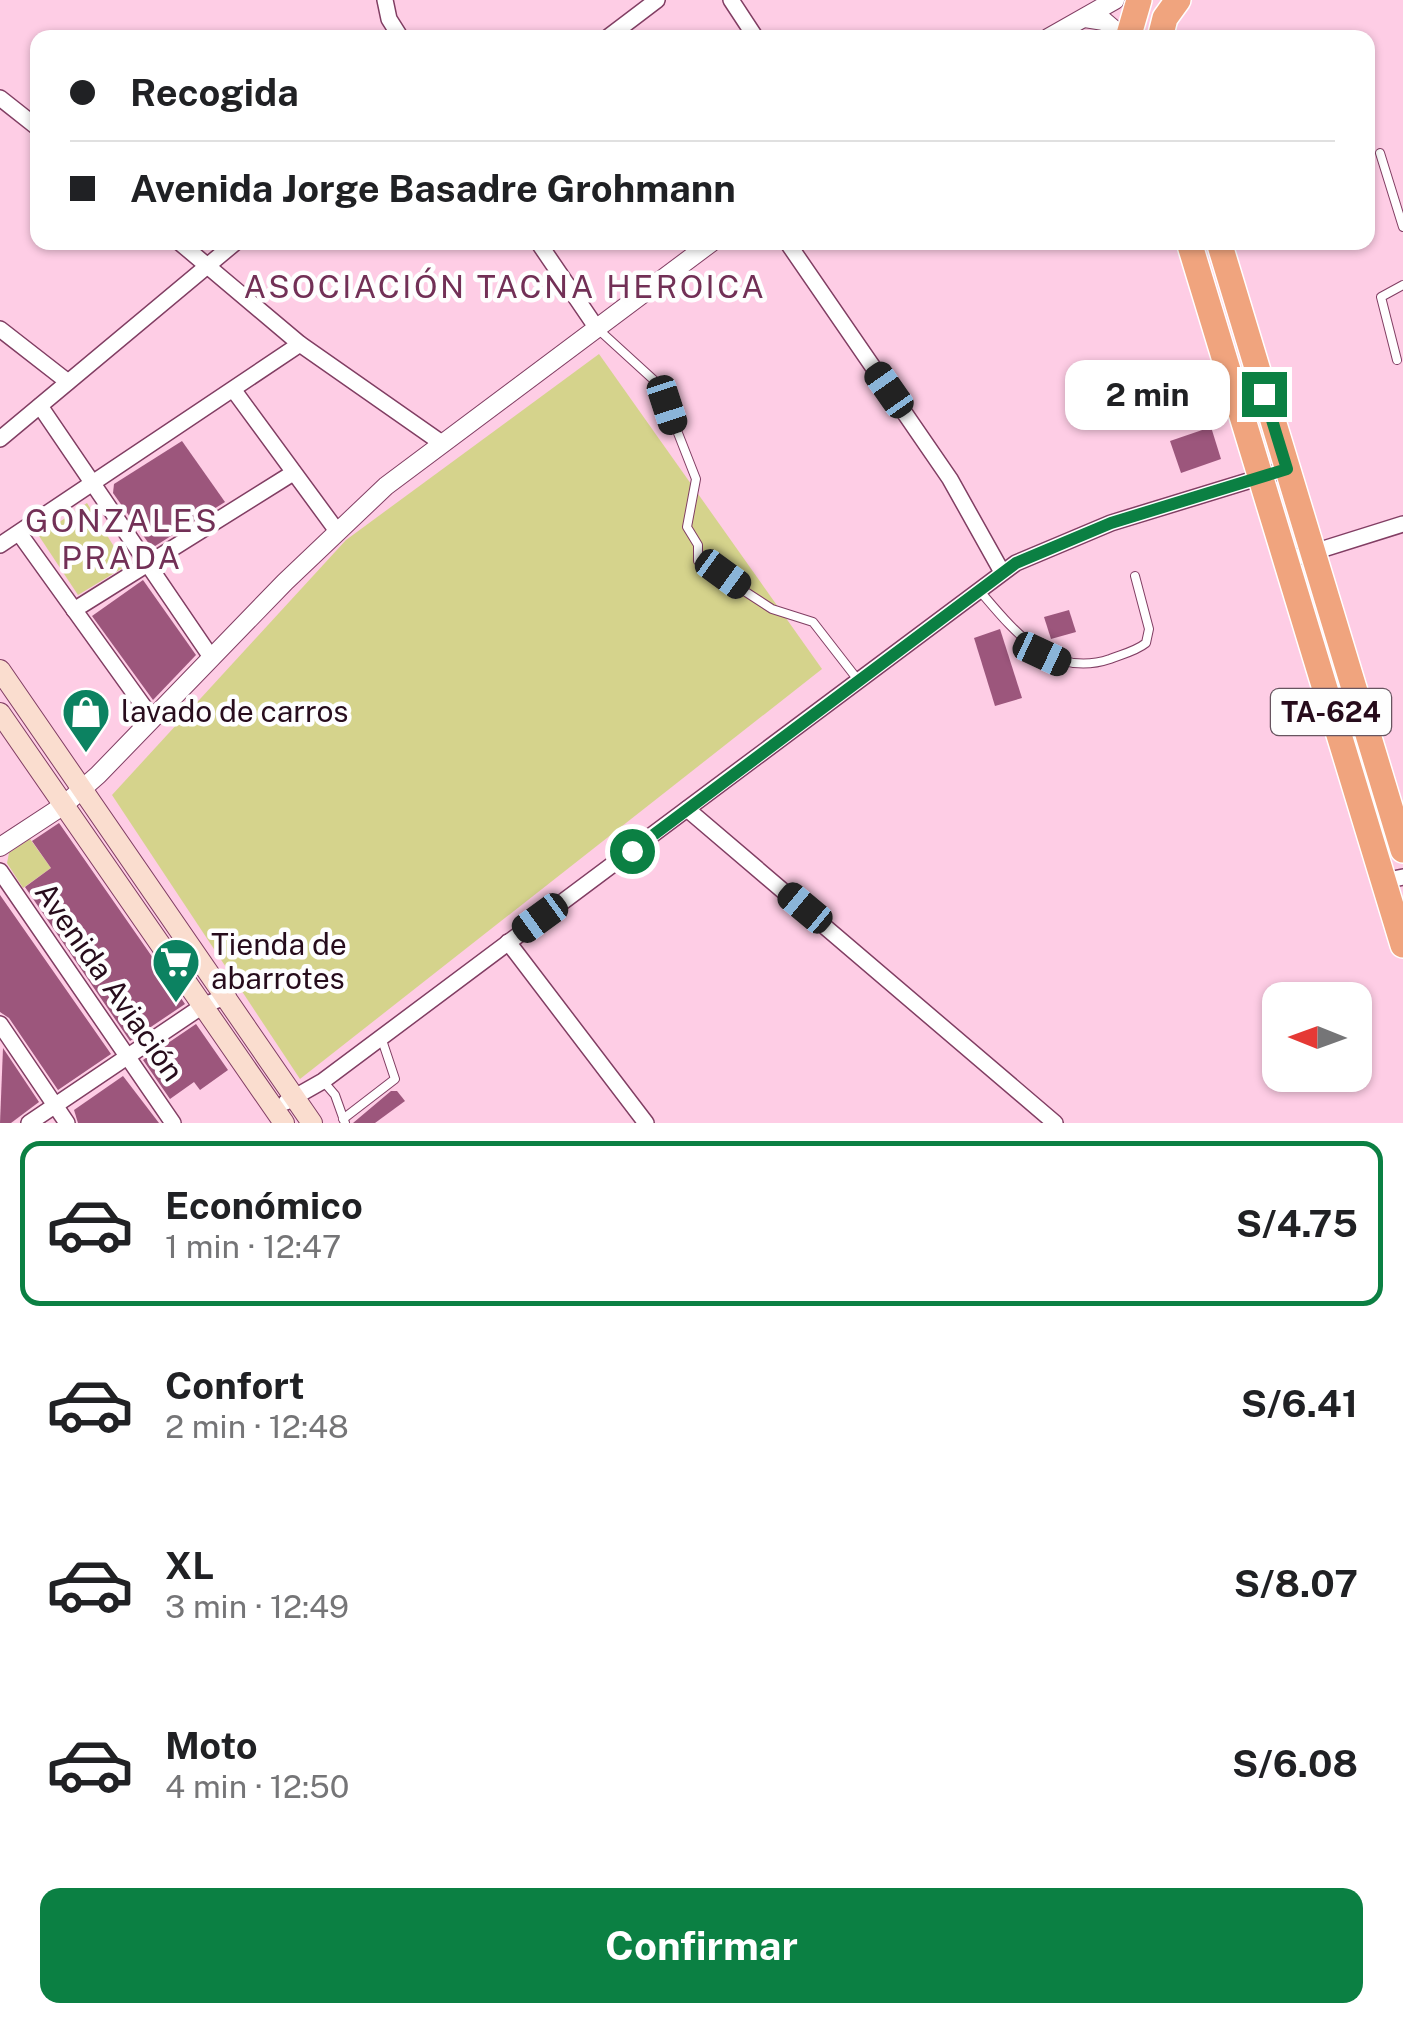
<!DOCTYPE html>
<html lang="es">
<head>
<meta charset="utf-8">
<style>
	body { margin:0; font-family:"Public Sans",sans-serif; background:#f2f2f2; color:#202124; height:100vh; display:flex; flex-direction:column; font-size:38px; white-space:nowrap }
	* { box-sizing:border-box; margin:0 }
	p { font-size:32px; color:#757577 }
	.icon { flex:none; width:55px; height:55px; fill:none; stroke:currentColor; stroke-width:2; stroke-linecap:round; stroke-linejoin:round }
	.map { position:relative; height:1123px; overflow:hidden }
	.panel { display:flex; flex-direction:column; background:#fff; flex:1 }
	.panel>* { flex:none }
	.top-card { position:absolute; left:30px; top:30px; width:1345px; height:220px; border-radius:20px; box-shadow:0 2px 8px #0004; display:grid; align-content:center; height:220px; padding:0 40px; background:#fff }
	.needle { width:65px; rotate:271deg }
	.buttons { position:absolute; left:1262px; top:982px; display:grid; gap:20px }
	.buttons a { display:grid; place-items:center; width:110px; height:110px; border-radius:20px; background:#fff; box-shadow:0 2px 8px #0004; font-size:50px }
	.end { position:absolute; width:45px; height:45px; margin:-22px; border:12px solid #0b8043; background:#fff; box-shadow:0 0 0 5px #fff }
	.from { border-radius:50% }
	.bubble { position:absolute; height:70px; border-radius:20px; background:#fff; box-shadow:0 2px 8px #0004; font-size:32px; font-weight:700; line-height:70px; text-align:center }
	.car { position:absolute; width:30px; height:60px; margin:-30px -15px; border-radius:12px; box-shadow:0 0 8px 2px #0007; background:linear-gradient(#222 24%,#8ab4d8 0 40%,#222 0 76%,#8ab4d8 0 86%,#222 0) }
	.top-card b { display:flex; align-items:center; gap:35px; height:95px; font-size:38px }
	.top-card b+b { border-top:2px solid #e0e0e0 }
	.top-card i { width:25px; height:25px; background:#202124 }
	ul { padding:18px 0 0; list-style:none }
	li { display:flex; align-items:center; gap:30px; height:165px; margin:0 20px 15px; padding:0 20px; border:5px solid transparent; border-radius:20px }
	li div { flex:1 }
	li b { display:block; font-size:38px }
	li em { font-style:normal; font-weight:700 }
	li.active { border-color:#0b8043 }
	li>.icon { width:90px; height:90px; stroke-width:1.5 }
	.primary-button { display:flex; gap:20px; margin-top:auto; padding:20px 40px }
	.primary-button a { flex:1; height:115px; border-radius:20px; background:#0b8043; color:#fff; font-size:40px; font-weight:700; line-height:115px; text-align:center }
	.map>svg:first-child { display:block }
</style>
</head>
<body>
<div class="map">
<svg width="1403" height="1123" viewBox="0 0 1403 1123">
	<rect width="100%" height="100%" fill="#fecde5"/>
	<g fill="#d5d38c">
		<polygon points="599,354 822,669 300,1079 112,795 346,540"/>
		<polygon points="87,503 126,566 78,595 39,536"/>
		<polygon points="30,839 51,868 23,888 7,863 9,853"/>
	</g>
	<g fill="#9c567c">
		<polygon points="1211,427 1221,459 1181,473 1170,441"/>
		<polygon points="182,441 225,502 152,548 113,493 114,484"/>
		<polygon points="143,580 196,655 153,700 92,616"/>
		<polygon points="1069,610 1076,632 1051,639 1044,617"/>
		<polygon points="1000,629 1022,698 995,706 974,638"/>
		<polygon points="59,823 185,1004 130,1041 25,887 51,868 32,841"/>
		<polygon points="0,895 111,1054 58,1090 9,1018 0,1012"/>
		<polygon points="196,1024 228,1070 200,1090 194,1082 170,1099 143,1060"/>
		<polygon points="3,1048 39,1102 11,1123 0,1123"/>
		<polygon points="123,1076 159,1123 78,1123 74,1110"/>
		<polygon points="391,1091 397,1091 405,1101 375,1123 353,1123"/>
	</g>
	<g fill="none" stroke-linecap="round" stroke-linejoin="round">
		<g stroke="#813e63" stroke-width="10">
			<g id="service">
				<polyline points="1380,153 1403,227"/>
				<polyline points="599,330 656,382 667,405 696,479 687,527 698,545 698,561 772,609 813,622 858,680"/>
				<polyline points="1397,360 1381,297 1403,285"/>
				<path d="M 979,590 C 1014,631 1051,679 1110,659 C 1123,654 1136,651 1146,643 L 1149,629 L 1135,576"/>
				<polyline points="323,1081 335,1095 345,1123"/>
				<polyline points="343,1119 395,1079 381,1037"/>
			</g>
		</g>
		<g stroke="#813e63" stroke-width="18">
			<g id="minor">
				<polyline points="385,0 389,19 401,38"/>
				<polyline points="731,0 756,38"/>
				<polyline points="607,38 657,0"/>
				<polyline points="0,98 38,128"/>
				<polyline points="179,242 300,344 443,444"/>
				<polyline points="538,242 596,327"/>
				<polyline points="787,242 950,479 1002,572"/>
				<polyline points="0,329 68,382"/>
				<polyline points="235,392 337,531"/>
				<polyline points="40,406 211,657"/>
				<polyline points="0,439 236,242"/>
				<polyline points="19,533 152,718"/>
				<polyline points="0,545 300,344"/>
				<polyline points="1285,561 1403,524"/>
				<polyline points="74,610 293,473"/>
				<polyline points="687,809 1055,1123"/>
				<polyline points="0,871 173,1123"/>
				<polyline points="1383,881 1403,877"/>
				<polyline points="508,942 646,1123"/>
				<polyline points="0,1024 67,1123"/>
				<polyline points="286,1102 323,1081 1016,563 1111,523 1287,469"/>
				<polyline points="29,1123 204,1005 228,996"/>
			</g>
		</g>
		<g stroke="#813e63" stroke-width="20">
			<g id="tertiary">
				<polyline points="1085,18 1104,21 1124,38"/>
				<polyline points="1048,38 1115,0"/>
				<polyline points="0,847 64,805 98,775 285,582 386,486 712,242"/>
			</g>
		</g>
		<g stroke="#813e63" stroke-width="22">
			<g id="secondary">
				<polyline points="0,670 312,1123"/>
				<polyline points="0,713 284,1123"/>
			</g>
		</g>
		<g stroke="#fff" stroke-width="28">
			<g id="trunk">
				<polyline points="1128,38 1139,0"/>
				<polyline points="1160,38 1165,18 1178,0"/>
				<polyline points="1189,242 1403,945"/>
				<polyline points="1219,242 1403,850"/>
			</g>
		</g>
		<use href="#service" stroke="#fff" stroke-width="8"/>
		<use href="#minor" stroke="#fff" stroke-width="15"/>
		<use href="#tertiary" stroke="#fff" stroke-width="18"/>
		<use href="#secondary" stroke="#faddcf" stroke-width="20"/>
		<use href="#trunk" stroke="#f0a47e" stroke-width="25"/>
	</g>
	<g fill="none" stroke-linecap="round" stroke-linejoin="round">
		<polyline stroke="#0b8043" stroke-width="12" points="632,851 1016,563 1111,523 1287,469 1264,394"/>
	</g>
	<defs>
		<g id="shop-pin" transform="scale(2.5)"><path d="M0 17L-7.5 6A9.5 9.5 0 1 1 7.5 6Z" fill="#0c8261" stroke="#fefefe"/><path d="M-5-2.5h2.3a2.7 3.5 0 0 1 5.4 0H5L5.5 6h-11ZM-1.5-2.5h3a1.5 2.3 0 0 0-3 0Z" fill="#fff"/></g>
		<g id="supermarket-pin" transform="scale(2.5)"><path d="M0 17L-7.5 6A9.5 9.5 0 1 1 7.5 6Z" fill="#0c8261" stroke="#fefefe"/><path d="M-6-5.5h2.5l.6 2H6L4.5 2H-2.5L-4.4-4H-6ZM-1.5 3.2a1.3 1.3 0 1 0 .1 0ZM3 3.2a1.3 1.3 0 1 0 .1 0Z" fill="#fff"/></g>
	</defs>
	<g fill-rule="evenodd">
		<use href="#shop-pin" x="86" y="712"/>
		<use href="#supermarket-pin" x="176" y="962"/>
	</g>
	<g text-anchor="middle" stroke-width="9" stroke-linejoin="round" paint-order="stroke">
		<rect fill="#fefefe" stroke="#685560" stroke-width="2.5" x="1271" y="689" width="120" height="46" rx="8"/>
		<g font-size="28" font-weight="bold" fill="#270c1c">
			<text x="1331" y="722">TA-624</text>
		</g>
		<g font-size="30" fill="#270c1c" stroke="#fefefe" text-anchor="start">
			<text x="121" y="722">lavado de carros</text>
			<text x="211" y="955">Tienda de<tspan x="211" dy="34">abarrotes</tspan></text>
		</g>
		<g font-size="30" fill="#270c1c" stroke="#fefefe">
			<text transform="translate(109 982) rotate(55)" y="10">Avenida Aviación</text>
		</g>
		<g font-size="32" letter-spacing="2.5" fill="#723056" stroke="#fefefe">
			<text x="505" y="298">ASOCIACIÓN TACNA HEROICA</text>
			<text x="122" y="532">GONZALES<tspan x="122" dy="37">PRADA</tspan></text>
		</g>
	</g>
</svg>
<div class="buttons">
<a><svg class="needle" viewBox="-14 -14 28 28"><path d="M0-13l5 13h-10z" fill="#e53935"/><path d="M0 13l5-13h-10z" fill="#757577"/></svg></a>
</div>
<i class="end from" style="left:632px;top:851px"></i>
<i class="end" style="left:1264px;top:394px"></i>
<div class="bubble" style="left:1065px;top:360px;width:165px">2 min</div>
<i class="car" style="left:889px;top:390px;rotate:325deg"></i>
<i class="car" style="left:667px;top:405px;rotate:162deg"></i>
<i class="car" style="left:723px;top:574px;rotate:126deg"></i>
<i class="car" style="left:1042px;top:654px;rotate:115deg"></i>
<i class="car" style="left:805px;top:908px;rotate:310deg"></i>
<i class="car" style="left:540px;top:918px;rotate:234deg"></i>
<div class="top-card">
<b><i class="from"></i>Recogida</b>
<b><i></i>Avenida Jorge Basadre Grohmann</b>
</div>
</div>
<section class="panel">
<ul>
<li class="active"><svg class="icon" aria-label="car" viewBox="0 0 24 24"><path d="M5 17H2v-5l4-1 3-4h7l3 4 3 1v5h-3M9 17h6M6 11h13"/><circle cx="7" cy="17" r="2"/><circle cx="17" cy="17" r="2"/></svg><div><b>Económico</b><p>1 min · 12:47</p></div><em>S/4.75</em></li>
<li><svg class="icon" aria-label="car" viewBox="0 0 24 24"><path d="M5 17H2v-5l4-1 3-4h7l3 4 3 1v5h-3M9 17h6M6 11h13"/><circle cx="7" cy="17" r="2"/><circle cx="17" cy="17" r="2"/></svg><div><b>Confort</b><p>2 min · 12:48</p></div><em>S/6.41</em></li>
<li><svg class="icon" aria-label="car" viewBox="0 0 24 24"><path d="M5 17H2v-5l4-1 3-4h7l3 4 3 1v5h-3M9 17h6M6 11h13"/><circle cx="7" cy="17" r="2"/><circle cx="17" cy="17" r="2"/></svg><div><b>XL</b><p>3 min · 12:49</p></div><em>S/8.07</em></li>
<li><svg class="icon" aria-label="car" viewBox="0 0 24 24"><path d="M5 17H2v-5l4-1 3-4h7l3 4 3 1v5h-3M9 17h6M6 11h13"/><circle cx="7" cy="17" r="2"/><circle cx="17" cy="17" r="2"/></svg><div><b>Moto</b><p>4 min · 12:50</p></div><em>S/6.08</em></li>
</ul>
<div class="primary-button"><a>Confirmar</a></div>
</section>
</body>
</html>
